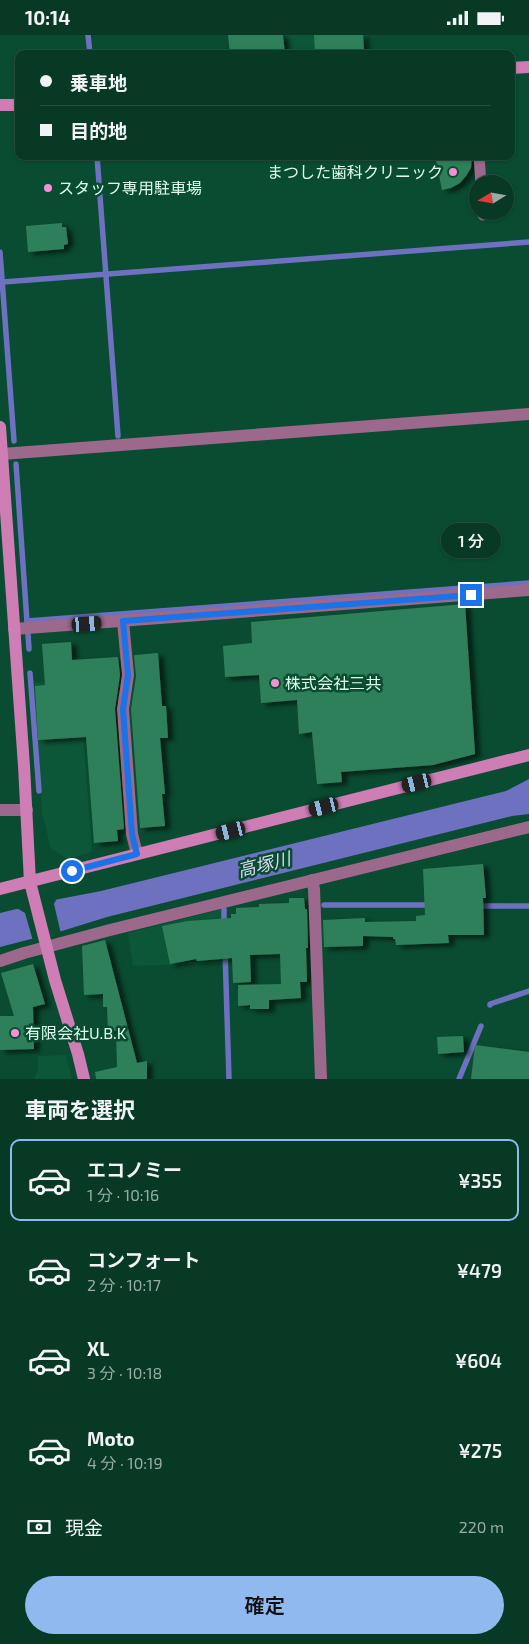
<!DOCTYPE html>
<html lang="ja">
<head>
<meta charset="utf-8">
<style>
	body { margin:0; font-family:"Exo 2","Noto Sans JP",sans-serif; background:#154432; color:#f1f3f6; height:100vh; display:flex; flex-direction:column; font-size:19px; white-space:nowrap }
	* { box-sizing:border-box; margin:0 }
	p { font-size:16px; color:#98aca7 }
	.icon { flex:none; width:28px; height:28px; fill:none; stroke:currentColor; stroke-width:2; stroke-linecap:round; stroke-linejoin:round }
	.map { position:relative; height:1044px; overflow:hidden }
	.sheet { display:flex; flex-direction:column; background:#073925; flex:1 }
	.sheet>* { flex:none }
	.banner { position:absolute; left:15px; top:15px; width:500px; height:110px; border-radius:10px; box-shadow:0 1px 4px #0004,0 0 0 1px #285342; display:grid; align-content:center; height:110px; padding:0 25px; background:#073925 }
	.needle { width:32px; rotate:259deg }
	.fabs { position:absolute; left:469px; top:140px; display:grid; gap:10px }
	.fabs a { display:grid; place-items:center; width:45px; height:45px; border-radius:50%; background:#073925; box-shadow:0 1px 4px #0004,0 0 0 1px #285342; font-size:25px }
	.end { position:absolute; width:22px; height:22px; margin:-11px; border:6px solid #1a73e8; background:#fff; box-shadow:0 0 0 2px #fff }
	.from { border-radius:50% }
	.bubble { position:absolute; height:35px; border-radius:18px; background:#073925; box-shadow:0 1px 4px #0004,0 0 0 1px #285342; font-size:16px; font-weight:600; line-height:35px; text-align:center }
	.car { position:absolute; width:15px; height:30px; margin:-15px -8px; border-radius:6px; box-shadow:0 0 4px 1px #0007; background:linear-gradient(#222 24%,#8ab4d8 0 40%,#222 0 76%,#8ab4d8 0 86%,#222 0) }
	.banner b { display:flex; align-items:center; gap:18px; height:48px; font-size:19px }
	.banner b+b { border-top:1px solid #285342 }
	.banner i { width:12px; height:12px; background:#f1f3f6 }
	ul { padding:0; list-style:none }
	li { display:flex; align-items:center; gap:15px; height:82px; margin:0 10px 8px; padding:0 15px; border:2px solid transparent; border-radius:10px }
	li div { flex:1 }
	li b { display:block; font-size:19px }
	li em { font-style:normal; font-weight:600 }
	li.current { border-color:#90b9f0 }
	li>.icon { width:45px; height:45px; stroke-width:1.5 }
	h2 { padding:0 25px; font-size:22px; line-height:60px }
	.pay { display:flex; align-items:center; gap:12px; height:55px; padding:0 25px; font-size:19px }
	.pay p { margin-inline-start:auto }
	.button { display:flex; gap:10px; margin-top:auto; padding:10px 25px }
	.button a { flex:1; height:58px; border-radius:30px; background:#90b9f0; color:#111; font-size:20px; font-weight:600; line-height:58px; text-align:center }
	.status { display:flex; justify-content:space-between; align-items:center; height:35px; padding:0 25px; background:#073925; direction:ltr }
	.status svg { height:14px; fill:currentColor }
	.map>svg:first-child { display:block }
</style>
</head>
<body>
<div class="status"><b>10:14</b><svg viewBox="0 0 49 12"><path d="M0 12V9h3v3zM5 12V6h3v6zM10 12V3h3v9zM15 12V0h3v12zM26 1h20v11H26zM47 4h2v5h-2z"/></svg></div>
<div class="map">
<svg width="529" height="1044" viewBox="0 0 529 1044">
	<defs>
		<filter id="shadow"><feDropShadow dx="5.5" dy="3" stdDeviation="2.5" flood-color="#0009"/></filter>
	</defs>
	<rect width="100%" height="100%" fill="#094c31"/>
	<g fill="#0b5738">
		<polygon points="286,0 367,0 369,19 288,19"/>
		<polygon points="79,645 92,817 67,824 51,814 42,778 33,648"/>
		<polygon points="223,874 224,928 133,931 128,898"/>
		<polygon points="66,1020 72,1044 34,1044 38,1034 38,1021"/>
	</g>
	<polygon fill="#6d71c0" points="529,744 529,779 512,781 107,882 62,896 0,912 0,878 54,865 101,856 506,756"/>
	<polygon fill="#094c31" points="58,861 54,869 61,899 33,906 25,878 15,872"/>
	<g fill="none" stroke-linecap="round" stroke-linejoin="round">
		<g stroke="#6d71c0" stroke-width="5.5">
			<polyline points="88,0 90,19"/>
			<polyline points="97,121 118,401"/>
			<polyline points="0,217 14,406"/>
			<polyline points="3,247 529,207"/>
			<polyline points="16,429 27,587"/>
			<polyline points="27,586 529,548"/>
			<polyline points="28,599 29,614"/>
			<polyline points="30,638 39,756"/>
			<polyline points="324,870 432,870"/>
			<polyline points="476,871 529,871"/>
			<polyline points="224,874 224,889"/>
			<polyline points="225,916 229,1044"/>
			<polyline points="490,970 490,969 529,956"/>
			<polyline points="459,1044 481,991"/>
		</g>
	</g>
	<g fill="#2f805a" filter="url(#shadow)">
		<polygon points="228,0 283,0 285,19 230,19"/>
		<polygon points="314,0 363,0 364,15 315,18"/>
		<polygon points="435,121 472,121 471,133 466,141 460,148 451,153 442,155"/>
		<polygon points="62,188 62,192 66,192 68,209 64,210 64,214 28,217 26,191"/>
		<polygon points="465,569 475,719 433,730 341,737 342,747 317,749 312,697 299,699 297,665 261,668 259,640 225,642 223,611 252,608 251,587"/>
		<polygon points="71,607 72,625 118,622 120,640 115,674 124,794 117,795 118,806 94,808 86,702 38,705 35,651 45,650 42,609"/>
		<polygon points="158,618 162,671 166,671 168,703 160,703 165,759 162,759 165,791 140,793 131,674 136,641 134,621 135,620"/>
		<polygon points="483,829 486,863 483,863 484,900 448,900 449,908 396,910 395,904 393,904 393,902 363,901 363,911 324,912 323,885 365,883 365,887 416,886 416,881 425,880 423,834"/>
		<polygon points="289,863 304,863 305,874 307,874 308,913 306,913 307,947 300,947 301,963 269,965 269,974 250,974 250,970 238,971 238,950 281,949 280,919 250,920 251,947 233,948 232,923 197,926 196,924 170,929 162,891 188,886 231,883 231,879 236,879 236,873 259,872 259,869 289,868"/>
		<polygon points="105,905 137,1028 147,1026 147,1044 96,1044 95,1037 117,1032 116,996 108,996 107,972 103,972 103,959 84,960 82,911"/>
		<polygon points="33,929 45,969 33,972 34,1014 0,1015 0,981 14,981 1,938"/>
		<polygon points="463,1001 464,1017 438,1019 437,1002"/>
		<polygon points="475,1010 529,1017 529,1044 471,1044"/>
	</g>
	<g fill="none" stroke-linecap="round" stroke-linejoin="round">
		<g stroke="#9c688b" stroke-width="11">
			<polyline points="479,121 481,149"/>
			<polyline points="483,176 483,180"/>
		</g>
		<g stroke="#9c688b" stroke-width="12">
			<polyline points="2,419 529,379"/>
			<polyline points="123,586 128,640 123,674 132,799 137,819"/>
			<polyline points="14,594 529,555"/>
			<polyline points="0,775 27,775"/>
			<polyline points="312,845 314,854 321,1044"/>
			<polyline points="0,926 24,918 110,895 529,792"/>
		</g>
		<g stroke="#cf7db5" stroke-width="12">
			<polyline points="511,33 529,32"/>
			<polyline points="0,70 19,70"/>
			<polyline points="0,392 24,731 30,847 55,945 78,1019 84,1044"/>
			<polyline points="0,854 529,720"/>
		</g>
	</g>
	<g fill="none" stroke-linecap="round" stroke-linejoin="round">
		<polyline stroke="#1a73e8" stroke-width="6" points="72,836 137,819 132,799 123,674 128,640 123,586 471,560"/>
	</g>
	<g fill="#f491d4" stroke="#094c31" stroke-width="2">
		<circle cx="453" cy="137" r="5"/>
		<circle cx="48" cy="153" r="5"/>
		<circle cx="275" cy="648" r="5"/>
		<circle cx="15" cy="998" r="5"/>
	</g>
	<g text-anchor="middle" stroke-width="5" stroke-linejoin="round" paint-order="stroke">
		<g font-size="16" fill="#dffdec" stroke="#094c31" text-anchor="start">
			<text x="443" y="143" text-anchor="end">まつした歯科クリニック</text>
			<text x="58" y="159">スタッフ専用駐車場</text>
			<text x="285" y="654">株式会社三共</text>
			<text x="25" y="1004">有限会社U.B.K</text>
		</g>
		<g font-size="18" font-style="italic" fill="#dadcf2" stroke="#094c31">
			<text transform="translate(264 830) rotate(-14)" y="6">高塚川</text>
		</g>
	</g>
</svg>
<div class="fabs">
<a><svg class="needle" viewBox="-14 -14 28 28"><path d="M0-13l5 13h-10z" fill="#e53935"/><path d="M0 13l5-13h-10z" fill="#98aca7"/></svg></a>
</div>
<i class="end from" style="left:72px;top:836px"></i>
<i class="end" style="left:471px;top:560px"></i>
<div class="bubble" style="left:441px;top:488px;width:60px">1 分</div>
<i class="car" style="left:87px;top:589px;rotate:86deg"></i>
<i class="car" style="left:417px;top:748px;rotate:256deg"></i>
<i class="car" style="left:324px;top:772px;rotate:256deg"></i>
<i class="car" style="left:231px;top:796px;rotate:256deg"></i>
<div class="banner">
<b><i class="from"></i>乗車地</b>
<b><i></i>目的地</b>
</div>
</div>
<section class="sheet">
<h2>車両を選択</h2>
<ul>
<li class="current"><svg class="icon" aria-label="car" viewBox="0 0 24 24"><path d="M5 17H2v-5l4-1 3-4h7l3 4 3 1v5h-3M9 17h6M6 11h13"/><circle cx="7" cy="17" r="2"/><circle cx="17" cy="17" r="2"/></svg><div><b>エコノミー</b><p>1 分 · 10:16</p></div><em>¥355</em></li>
<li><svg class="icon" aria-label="car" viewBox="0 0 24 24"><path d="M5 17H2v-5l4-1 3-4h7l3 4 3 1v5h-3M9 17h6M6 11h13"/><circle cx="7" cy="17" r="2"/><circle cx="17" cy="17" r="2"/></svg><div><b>コンフォート</b><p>2 分 · 10:17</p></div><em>¥479</em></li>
<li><svg class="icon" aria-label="car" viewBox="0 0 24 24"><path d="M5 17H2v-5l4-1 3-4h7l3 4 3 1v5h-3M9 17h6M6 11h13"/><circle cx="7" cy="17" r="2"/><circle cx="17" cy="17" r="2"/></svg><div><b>XL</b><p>3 分 · 10:18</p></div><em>¥604</em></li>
<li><svg class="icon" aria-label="car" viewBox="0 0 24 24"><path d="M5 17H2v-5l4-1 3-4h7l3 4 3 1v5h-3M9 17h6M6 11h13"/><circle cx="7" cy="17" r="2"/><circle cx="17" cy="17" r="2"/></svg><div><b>Moto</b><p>4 分 · 10:19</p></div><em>¥275</em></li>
</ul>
<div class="pay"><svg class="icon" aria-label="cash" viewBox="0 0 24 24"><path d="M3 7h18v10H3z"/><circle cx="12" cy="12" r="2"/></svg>現金<p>220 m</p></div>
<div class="button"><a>確定</a></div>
</section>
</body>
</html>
